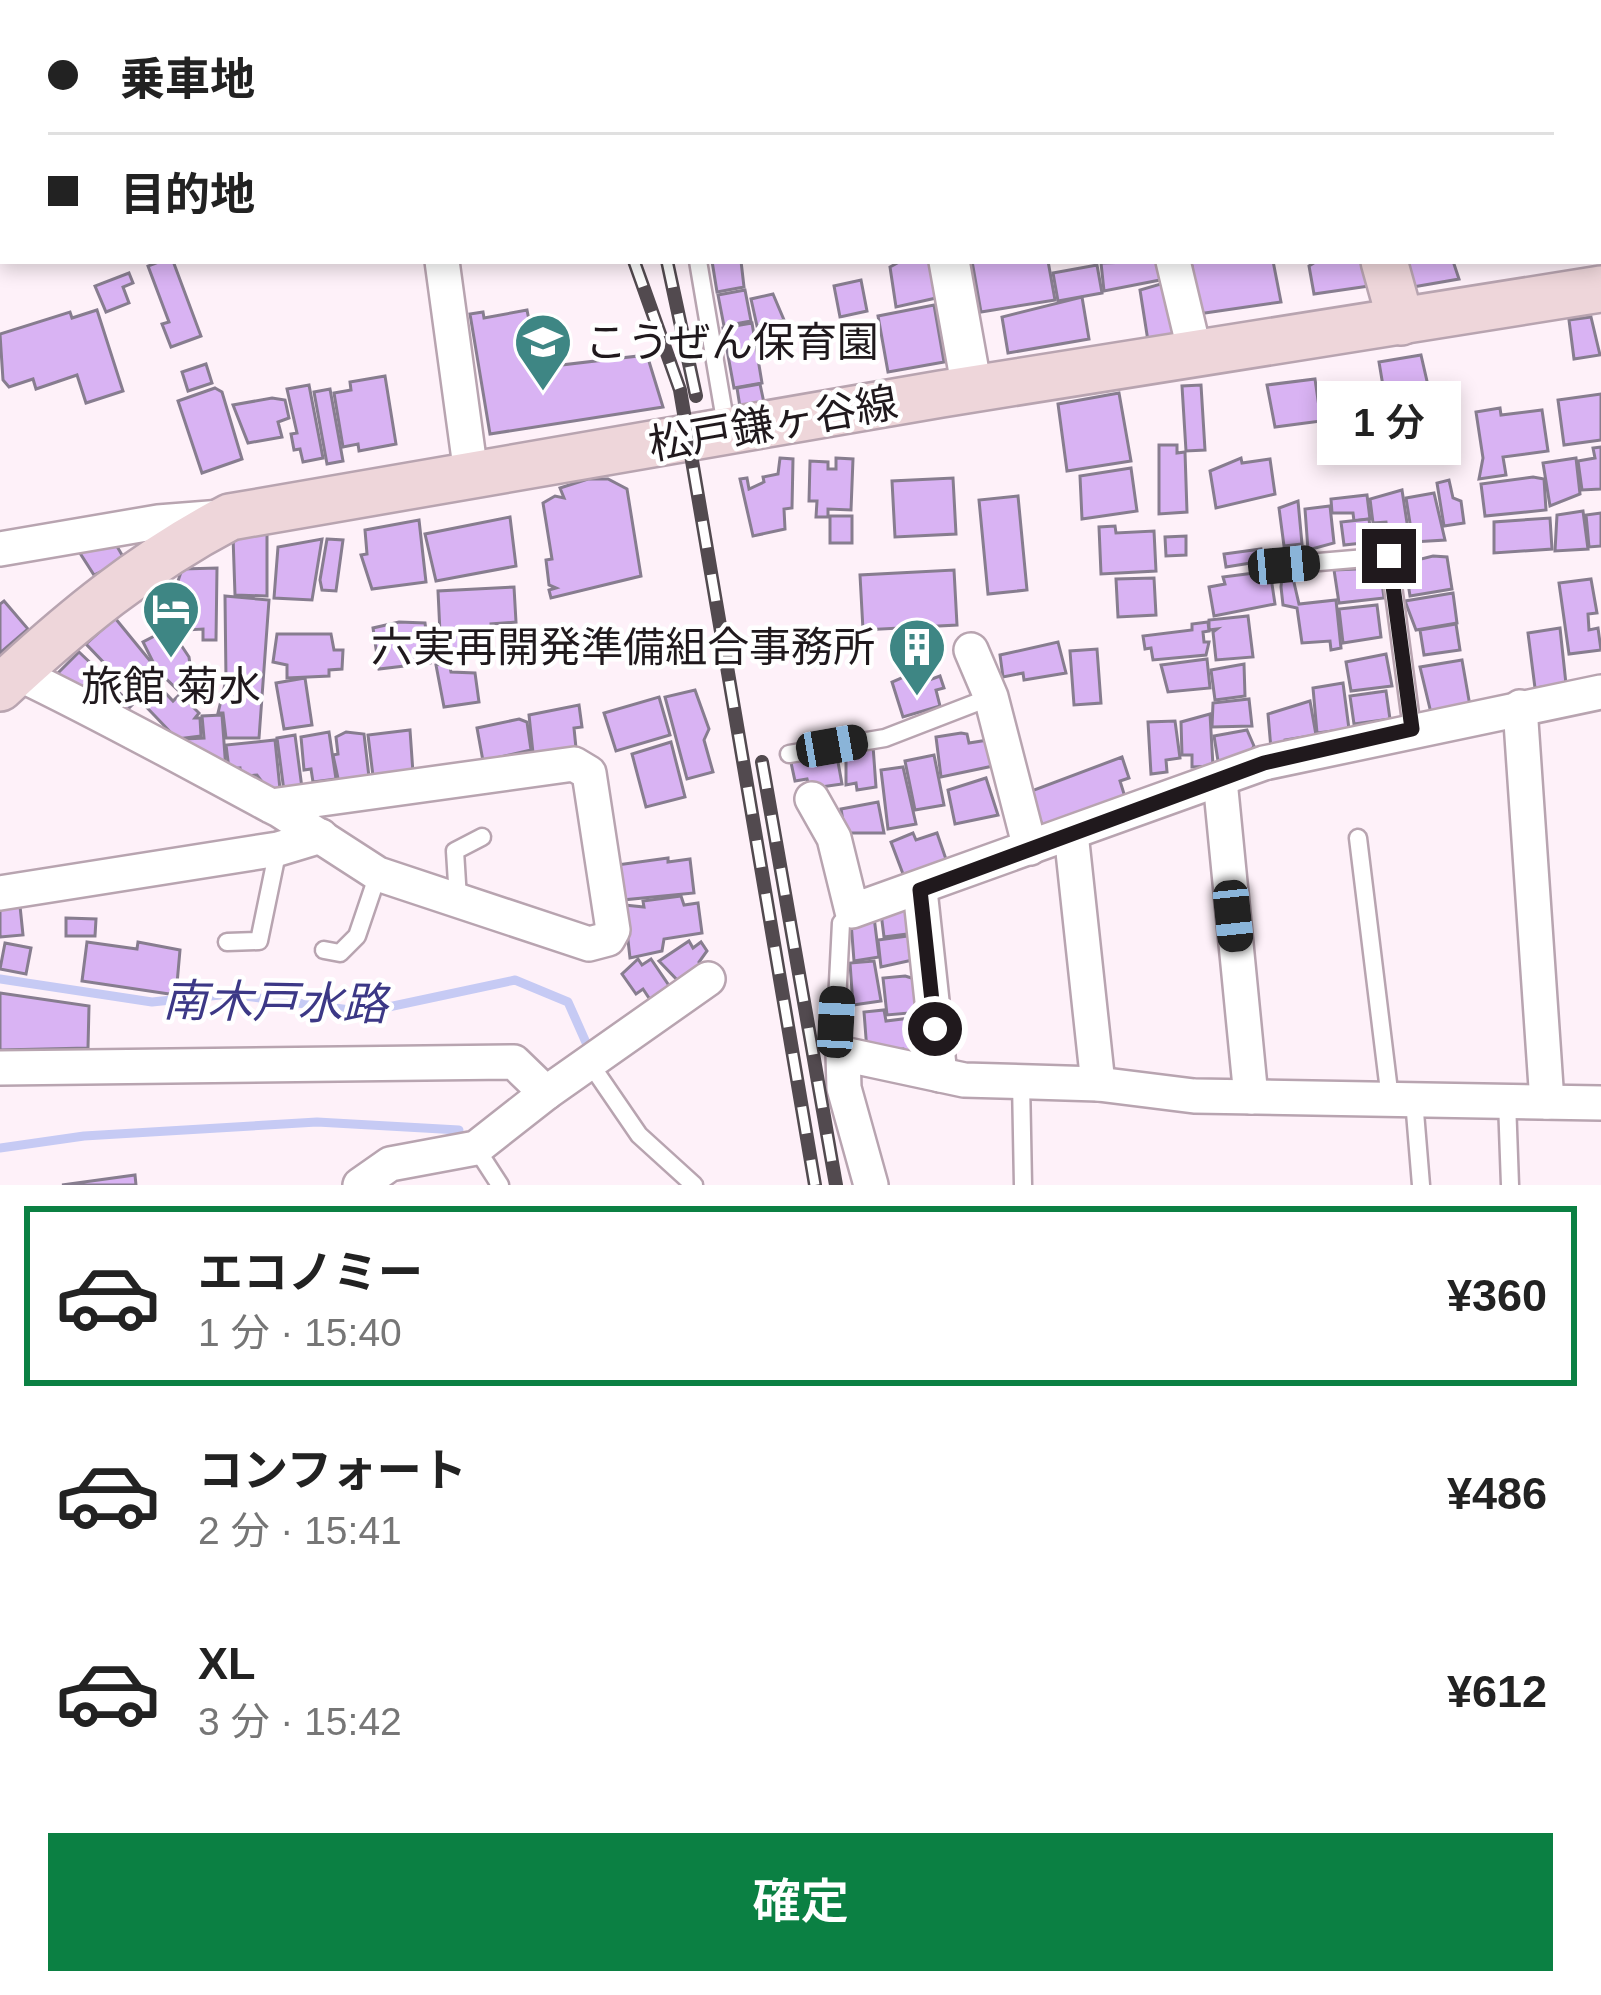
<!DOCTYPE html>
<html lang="ja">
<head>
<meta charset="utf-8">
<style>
	body { margin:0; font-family:Arial,"Noto Sans JP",sans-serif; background:#f2f2f2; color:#222; height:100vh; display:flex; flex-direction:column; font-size:45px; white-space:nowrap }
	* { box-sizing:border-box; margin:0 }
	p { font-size:39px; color:#767676 }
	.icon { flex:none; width:66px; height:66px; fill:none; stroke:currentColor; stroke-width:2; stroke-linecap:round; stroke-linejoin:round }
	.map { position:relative; height:1185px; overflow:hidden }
	.sheet { display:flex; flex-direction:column; background:#fff; flex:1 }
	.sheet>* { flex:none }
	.top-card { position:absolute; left:0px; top:0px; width:1602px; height:264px; box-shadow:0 6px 18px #0003; display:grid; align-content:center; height:264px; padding:0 48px; background:#fff }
	.end { position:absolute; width:54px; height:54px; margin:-27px; border:15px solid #20191d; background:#fff; box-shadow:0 0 0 6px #fff }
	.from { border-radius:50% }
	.bubble { position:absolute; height:84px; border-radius:0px; background:#fff; box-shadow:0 6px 18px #0003; font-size:39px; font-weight:600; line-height:84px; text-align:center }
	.car { position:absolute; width:36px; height:72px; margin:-36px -18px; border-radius:15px; box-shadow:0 0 9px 3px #0007; background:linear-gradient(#222 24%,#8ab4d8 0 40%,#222 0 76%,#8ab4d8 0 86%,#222 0) }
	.top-card b { display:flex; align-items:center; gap:42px; height:114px; font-size:45px }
	.top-card b+b { border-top:3px solid #e0e0e0 }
	.top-card i { width:30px; height:30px; background:#222 }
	ul { padding:21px 0 0; list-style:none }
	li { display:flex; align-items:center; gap:36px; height:180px; margin:0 24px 18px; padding:0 24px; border:6px solid transparent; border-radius:0px }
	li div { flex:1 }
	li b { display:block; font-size:45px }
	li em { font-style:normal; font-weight:600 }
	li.active { border-color:#0b8043 }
	li>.icon { width:108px; height:108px; stroke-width:1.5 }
	.primary-button { display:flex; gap:24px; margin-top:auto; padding:24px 48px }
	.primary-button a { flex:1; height:138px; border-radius:0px; background:#0b8043; color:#fff; font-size:48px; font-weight:600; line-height:138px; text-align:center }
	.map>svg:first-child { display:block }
</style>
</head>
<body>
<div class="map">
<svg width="1601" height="1185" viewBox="0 0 1601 1185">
	<rect width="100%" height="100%" fill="#fef1f9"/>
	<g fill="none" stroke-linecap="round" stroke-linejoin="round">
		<g stroke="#c6caf4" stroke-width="9">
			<polyline points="0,979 152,1002 230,994 365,1012 515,980 568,1002 588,1047"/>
			<polyline points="0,1148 84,1136 317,1122 459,1130"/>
		</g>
	</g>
	<g fill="#d9b3f3" stroke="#877d8f" stroke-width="3">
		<polygon points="161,261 173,261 201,336 171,347 162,324 169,322 148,266"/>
		<polygon points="712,261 741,261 744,287 717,292"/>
		<polygon points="901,261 930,261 936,298 896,307 890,267"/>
		<polygon points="972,261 1048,261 1055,300 981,312"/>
		<polygon points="1161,261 1165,279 1104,291 1101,263"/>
		<polygon points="1185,261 1273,261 1281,302 1198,314 1192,266"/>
		<polygon points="1317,261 1371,261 1376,285 1314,294 1309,266"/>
		<polygon points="1406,261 1453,261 1459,279 1413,287"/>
		<polygon points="1097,265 1102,293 1058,301 1053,273"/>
		<polygon points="129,273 133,283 123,287 129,303 106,312 95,286"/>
		<polygon points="861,280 867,311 840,317 834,286"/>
		<polygon points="1164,283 1183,335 1148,341 1140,290"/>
		<polygon points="745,290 751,321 724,326 718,295"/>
		<polygon points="773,294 784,320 757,326 751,299"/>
		<polygon points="1082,297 1089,339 1008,353 1002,317"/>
		<polygon points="934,305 944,362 888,372 878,316"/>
		<polygon points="97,310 123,391 86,403 77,375 36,389 33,379 9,387 3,380 0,334 70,312 72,318"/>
		<polygon points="527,310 529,320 536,319 544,360 559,358 561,365 647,355 663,407 490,434 470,314 483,312 484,318"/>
		<polygon points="1591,317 1600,355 1574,359 1569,320"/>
		<polygon points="752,323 762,383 734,388 723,328"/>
		<polygon points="1421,355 1432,403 1387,410 1379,362"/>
		<polygon points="206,364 212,383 188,391 182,372"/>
		<polygon points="385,376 396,444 359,451 358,444 343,447 334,393 351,390 350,382"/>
		<polygon points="1315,379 1321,421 1275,427 1267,385"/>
		<polygon points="760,384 764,403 740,407 737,388"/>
		<polygon points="309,385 323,458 303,462 300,449 294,450 291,434 297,433 287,389"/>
		<polygon points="1201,385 1205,450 1186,451 1182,386"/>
		<polygon points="215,388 222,392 242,459 202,473 178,401"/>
		<polygon points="330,389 343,461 327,464 314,392"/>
		<polygon points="1119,393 1131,461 1067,471 1058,404"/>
		<polygon points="1601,394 1601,440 1564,445 1558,400"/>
		<polygon points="272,398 285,400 289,418 278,422 282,437 248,443 233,405"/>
		<polygon points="1500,408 1501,415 1542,410 1548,451 1503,457 1506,475 1479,479 1483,458 1476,412"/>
		<polygon points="1159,445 1177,445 1177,453 1185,452 1187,512 1159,514"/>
		<polygon points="1601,447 1601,489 1582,490 1578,461 1595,458 1593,448"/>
		<polygon points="780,458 793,459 792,508 784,509 785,529 753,536 740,479 747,478 749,489 764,482 763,477 778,474"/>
		<polygon points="836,458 853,459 851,510 828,509 828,517 816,517 817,501 809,501 810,461 828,462 828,469 836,469"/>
		<polygon points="1241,458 1242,463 1270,459 1275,494 1216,508 1210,471"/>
		<polygon points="1576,458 1580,494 1550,506 1543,463"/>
		<polygon points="1131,468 1137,511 1082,519 1080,476"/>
		<polygon points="1533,477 1544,479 1546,510 1485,516 1481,484"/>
		<polygon points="953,478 956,534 895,537 892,481"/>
		<polygon points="588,479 608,479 627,489 641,576 551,598 549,590 556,588 549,585 546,560 552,559 543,503 555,496 564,498 560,488"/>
		<polygon points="1449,480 1453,498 1461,501 1464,523 1444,526 1437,483"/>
		<polygon points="1402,490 1409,536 1388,538 1386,522 1373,523 1370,499"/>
		<polygon points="1434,493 1445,540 1413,542 1406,498"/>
		<polygon points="1367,495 1370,519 1354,521 1353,513 1332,513 1331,499"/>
		<polygon points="1018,496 1027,590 988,594 979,500"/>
		<polygon points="1298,501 1302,544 1284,546 1279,508"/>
		<polygon points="1330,506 1334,543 1308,550 1305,509"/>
		<polygon points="1583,511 1588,549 1555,551 1557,515"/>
		<polygon points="1601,513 1601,546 1589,547 1586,515"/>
		<rect x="830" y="516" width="22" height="27"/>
		<polygon points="510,517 516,566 436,581 425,534"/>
		<polygon points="1550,518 1552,549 1494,553 1494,522"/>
		<polygon points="1369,519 1372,542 1344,545 1341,522"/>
		<polygon points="419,520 426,582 372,589 361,555 367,554 365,530"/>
		<polygon points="1115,526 1116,533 1154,531 1156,571 1101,574 1099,527"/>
		<polygon points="267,530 267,596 235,595 233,536"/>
		<polygon points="1186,536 1186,555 1166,556 1165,537"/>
		<polygon points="322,539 312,600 274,598 278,547"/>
		<polygon points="327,539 343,540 336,591 322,590 320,580"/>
		<polygon points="115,543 125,560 94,575 78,550"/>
		<polygon points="1261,549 1263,561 1226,567 1224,554"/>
		<polygon points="1433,556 1447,557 1452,589 1410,596 1405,563"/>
		<polygon points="217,568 216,640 203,640 203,629 187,630 178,581 182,569"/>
		<polygon points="1380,568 1384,598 1339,603 1334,570"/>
		<polygon points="954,570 957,625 863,630 860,575"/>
		<polygon points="1270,571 1275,604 1214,616 1209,587 1225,584 1223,577"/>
		<polygon points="1292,574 1299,604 1336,600 1341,648 1331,650 1330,641 1302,643 1297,608 1283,605 1281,587 1282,576"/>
		<polygon points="1154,578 1156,615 1118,617 1116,579"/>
		<polygon points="1591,579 1597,613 1588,614 1589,630 1598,628 1601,650 1569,654 1559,583"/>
		<polygon points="514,587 516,622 491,624 492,651 441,654 438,591"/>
		<polygon points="1453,593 1457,623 1416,630 1405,601"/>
		<polygon points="225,596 269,600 259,738 226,738 223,713 218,713 226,680"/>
		<polygon points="4,601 28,629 0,653 0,604"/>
		<polygon points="1377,605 1381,637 1343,643 1339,609"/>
		<polygon points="1248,616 1253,657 1216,660 1213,632 1217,629 1209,630 1209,620"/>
		<polygon points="115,618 165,679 158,685 173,701 180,694 199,713 195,718 200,718 201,736 177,739 86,644"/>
		<polygon points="399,622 425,623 430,663 379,669 373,628"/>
		<polygon points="1208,622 1209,631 1203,632 1204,642 1209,642 1206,655 1153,660 1151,648 1145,649 1143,636 1192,630 1192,624"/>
		<polygon points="1456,624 1460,650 1424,655 1420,630"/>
		<polygon points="176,625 179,642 189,657 193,688 184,696 157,670 143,642"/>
		<polygon points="1560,628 1566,684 1535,688 1528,633"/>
		<polygon points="277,634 331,634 334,650 343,650 342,669 329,670 329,676 287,678 287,665 273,662"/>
		<polygon points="1058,642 1066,673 1024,680 1023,673 1003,677 1000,655"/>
		<polygon points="1097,649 1101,703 1074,705 1070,651"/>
		<polygon points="79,652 99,671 76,693 57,674"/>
		<polygon points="1386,654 1392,686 1351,691 1346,662"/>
		<polygon points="1207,659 1210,688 1168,692 1161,665"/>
		<polygon points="1462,660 1470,706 1431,713 1420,667"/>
		<polygon points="449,663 451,672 475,673 479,702 444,707 436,665"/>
		<polygon points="1244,664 1245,696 1215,700 1211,670"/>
		<polygon points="929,666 932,679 940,676 944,688 936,690 940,706 903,717 892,682"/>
		<polygon points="101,675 132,705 117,720 86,690"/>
		<polygon points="305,678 312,725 284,729 276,683"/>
		<polygon points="1343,683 1349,729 1317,733 1313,688"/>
		<polygon points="695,690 709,729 704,740 713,772 687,779 665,697"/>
		<polygon points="1386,691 1390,719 1354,724 1350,696"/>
		<polygon points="659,697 670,735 616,751 604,713"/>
		<polygon points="1249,699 1252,726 1212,727 1213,703"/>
		<polygon points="1310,701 1316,735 1285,740 1285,747 1271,749 1268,714"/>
		<polygon points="579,705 582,727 574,728 576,748 533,753 529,715"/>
		<polygon points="1210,714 1213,766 1192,767 1192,755 1182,755 1181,722"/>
		<polygon points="222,715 226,770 185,751 184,739 204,738 202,716"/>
		<polygon points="519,719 527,722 531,750 483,761 477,728"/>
		<polygon points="1175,721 1180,758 1166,760 1167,772 1151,774 1148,722"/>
		<polygon points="410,730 413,773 373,776 368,735"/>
		<polygon points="1247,730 1254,746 1250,752 1219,767 1214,736"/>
		<polygon points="329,732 336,779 313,782 311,769 304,770 301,737"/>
		<polygon points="346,732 364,734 369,777 339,783 333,755 338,754 336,737"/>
		<polygon points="961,733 967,734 969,743 988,740 993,766 941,777 936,737"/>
		<polygon points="295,735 302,788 284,791 277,738"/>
		<polygon points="275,740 280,789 269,791 257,775 241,777 240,768 229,769 226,745"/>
		<polygon points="671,742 685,797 646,807 632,754"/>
		<polygon points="873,746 876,787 857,790 856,783 846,785 846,751"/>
		<polygon points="836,751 842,784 821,787 809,786 807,779 795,781 790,758"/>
		<polygon points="934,755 944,805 915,810 905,761"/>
		<polygon points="1122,757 1129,778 1120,781 1125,797 1044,828 1026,793"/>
		<polygon points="903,767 916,824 888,829 881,770"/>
		<polygon points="986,778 998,815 955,824 948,790"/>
		<polygon points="878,802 884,833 845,833 841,809"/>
		<polygon points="913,833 916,840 937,833 949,868 906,882 891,842"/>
		<polygon points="668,858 668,862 690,859 694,893 622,900 617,865"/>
		<polygon points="681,896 684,905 698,903 702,933 664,939 662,951 630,958 624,905 644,907 643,901"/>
		<polygon points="20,906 23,935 0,937 0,908"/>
		<polygon points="912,906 915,933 884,937 881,913"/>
		<polygon points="874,917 879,957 854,961 851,922"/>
		<polygon points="66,918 96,919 95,936 66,936"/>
		<polygon points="915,935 917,959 881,967 878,940"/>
		<polygon points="689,941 693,948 701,942 707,951 699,962 703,968 681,984 659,961"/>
		<polygon points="87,942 137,949 138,942 180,950 176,995 82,981"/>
		<polygon points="5,943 31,948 26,974 0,969"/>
		<polygon points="638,959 642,965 651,959 672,990 653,1004 643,989 636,994 622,974"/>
		<polygon points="874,961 881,1001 853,1005 850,963"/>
		<polygon points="905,976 915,979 921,1012 887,1015 883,978"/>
		<polygon points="0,993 89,1006 88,1048 0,1050"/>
		<polygon points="884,1010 886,1021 918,1017 926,1048 916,1050 918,1057 905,1059 903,1049 867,1051 864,1012"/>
		<polygon points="135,1175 136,1185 62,1185"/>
	</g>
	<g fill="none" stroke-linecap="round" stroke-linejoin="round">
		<g stroke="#b8a4b0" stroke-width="21">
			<g id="service">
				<polyline points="700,0 700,3"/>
				<polyline points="698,261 726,426"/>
				<polyline points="1284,565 1389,556 1412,729"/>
				<polyline points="789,754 885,738 991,697"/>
				<polyline points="1358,838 1390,1099"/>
				<polyline points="458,899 455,851 482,837"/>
				<polyline points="227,942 259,941 278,849"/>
				<polyline points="324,950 340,953 357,936 378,874"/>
				<polyline points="843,1054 836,1022 841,923 852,911"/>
				<polyline points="589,1062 639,1135 694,1185"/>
				<polyline points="1021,1081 1023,1185"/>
				<polyline points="1414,1100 1421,1185"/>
				<polyline points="1507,1101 1510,1185"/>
				<polyline points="476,1148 500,1185"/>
			</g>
		</g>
		<g stroke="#b8a4b0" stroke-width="38">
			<g id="minor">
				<polyline points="405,0 406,3"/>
				<polyline points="1120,0 1121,3"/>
				<polyline points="0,87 3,88"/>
				<polyline points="442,261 471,474"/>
				<polyline points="1173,261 1195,353"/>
				<polyline points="0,549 158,522 222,517"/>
				<polyline points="971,650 991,697 1030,848"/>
				<path d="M 17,673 C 103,714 187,761 271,806 L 279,810 L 378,874 L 589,944 L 608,939 L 613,930 L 589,773 L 574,764 L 271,806"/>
				<polyline points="1520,707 1547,1102"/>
				<polyline points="1220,780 1251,1097"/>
				<polyline points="812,799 834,838 852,911 1264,763 1601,692"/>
				<polyline points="1071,833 1098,1084"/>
				<polyline points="920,890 940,1075"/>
				<polyline points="0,893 278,849 321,836"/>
				<polyline points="0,1068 514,1062 546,1093 476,1148 390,1164 360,1185"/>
				<polyline points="546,1093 708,979"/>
				<polyline points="871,1185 844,1088 843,1054 964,1080 1098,1084 1194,1096 1601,1103"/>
			</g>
		</g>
		<g stroke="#b8a4b0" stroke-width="44">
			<g id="tertiary">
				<polyline points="901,0 901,3"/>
				<polyline points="949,261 972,389"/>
			</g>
		</g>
		<g stroke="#b8a4b0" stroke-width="50">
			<g id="secondary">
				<polyline points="1313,0 1314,3"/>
				<polyline points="1384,261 1401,322"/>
				<path d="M 0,688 C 72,621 142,563 230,517 L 941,394 L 1601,289"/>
			</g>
		</g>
		<use href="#service" stroke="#fff" stroke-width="16"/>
		<use href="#minor" stroke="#fff" stroke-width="33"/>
		<use href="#tertiary" stroke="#fff" stroke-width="39"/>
		<use href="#secondary" stroke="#eed6da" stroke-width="45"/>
		<g stroke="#524a4f" stroke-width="14">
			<g id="rail">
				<polyline points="553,0 554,3"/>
				<polyline points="625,0 626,3"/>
				<polyline points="634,261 680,390 815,1185"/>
				<polyline points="667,261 696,396"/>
				<polyline points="762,762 836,1185"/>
			</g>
		</g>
		<use href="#rail" stroke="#fff" stroke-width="9" stroke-dasharray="27" stroke-linecap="butt"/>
	</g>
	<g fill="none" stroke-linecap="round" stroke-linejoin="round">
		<polyline stroke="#20191d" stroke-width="15" points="935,1029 920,890 1264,763 1412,729 1389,556"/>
	</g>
	<defs>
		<g id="school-pin" transform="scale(3)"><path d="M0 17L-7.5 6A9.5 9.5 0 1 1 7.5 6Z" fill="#3e8684" stroke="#fff"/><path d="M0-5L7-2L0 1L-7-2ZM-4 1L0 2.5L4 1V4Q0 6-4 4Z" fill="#fff"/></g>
		<g id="hotel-pin" transform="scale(3)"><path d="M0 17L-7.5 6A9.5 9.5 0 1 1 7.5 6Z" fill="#3e8684" stroke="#fff"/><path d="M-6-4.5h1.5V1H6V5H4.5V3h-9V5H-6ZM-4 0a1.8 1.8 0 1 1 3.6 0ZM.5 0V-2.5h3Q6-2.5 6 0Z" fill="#fff"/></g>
		<g id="building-pin" transform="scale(3)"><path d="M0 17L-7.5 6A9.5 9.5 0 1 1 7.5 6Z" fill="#3e8684" stroke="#fff"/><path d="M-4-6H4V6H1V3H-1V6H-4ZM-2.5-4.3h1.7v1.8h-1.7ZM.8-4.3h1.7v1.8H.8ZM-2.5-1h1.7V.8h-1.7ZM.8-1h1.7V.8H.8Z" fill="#fff"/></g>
	</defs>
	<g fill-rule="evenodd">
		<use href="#school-pin" x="543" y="342"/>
		<use href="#hotel-pin" x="171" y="609"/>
		<use href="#building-pin" x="917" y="647"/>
	</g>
	<g text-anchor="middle" stroke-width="9" stroke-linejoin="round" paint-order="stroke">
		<g font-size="42" fill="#20191d" stroke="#fff" text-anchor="start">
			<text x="585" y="357">こうぜん保育園</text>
			<text x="875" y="662" text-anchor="end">六実再開発準備組合事務所</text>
			<text x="171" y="701" text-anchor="middle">旅館 菊水</text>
		</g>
		<g font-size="42" fill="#20191d" stroke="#fff">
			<text transform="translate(773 423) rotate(-10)" y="15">松戸鎌ヶ谷線</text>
		</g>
		<g font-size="45" font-style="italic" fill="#3c3886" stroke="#fff">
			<text transform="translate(275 1002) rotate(1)" y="16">南木戸水路</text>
		</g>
	</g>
</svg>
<i class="end from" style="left:935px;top:1029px"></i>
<i class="end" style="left:1389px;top:556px"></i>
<div class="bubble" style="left:1317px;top:381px;width:144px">1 分</div>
<i class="car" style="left:1284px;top:565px;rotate:85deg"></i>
<i class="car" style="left:832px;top:746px;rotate:80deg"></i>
<i class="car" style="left:1233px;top:916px;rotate:174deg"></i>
<i class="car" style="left:836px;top:1022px;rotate:3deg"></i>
<div class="top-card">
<b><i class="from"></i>乗車地</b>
<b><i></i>目的地</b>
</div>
</div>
<section class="sheet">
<ul>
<li class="active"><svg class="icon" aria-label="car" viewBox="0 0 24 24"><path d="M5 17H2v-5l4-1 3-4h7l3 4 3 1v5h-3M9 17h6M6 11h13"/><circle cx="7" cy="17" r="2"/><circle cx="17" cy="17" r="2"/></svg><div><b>エコノミー</b><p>1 分 · 15:40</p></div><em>¥360</em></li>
<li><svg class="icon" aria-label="car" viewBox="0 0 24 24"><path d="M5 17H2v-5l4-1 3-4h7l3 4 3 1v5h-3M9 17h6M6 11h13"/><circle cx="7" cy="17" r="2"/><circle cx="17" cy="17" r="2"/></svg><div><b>コンフォート</b><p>2 分 · 15:41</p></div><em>¥486</em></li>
<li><svg class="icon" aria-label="car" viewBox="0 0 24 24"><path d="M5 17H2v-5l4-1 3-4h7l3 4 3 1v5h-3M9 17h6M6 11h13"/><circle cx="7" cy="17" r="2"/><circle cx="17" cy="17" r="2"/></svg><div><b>XL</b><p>3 分 · 15:42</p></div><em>¥612</em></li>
</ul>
<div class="primary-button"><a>確定</a></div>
</section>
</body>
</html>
